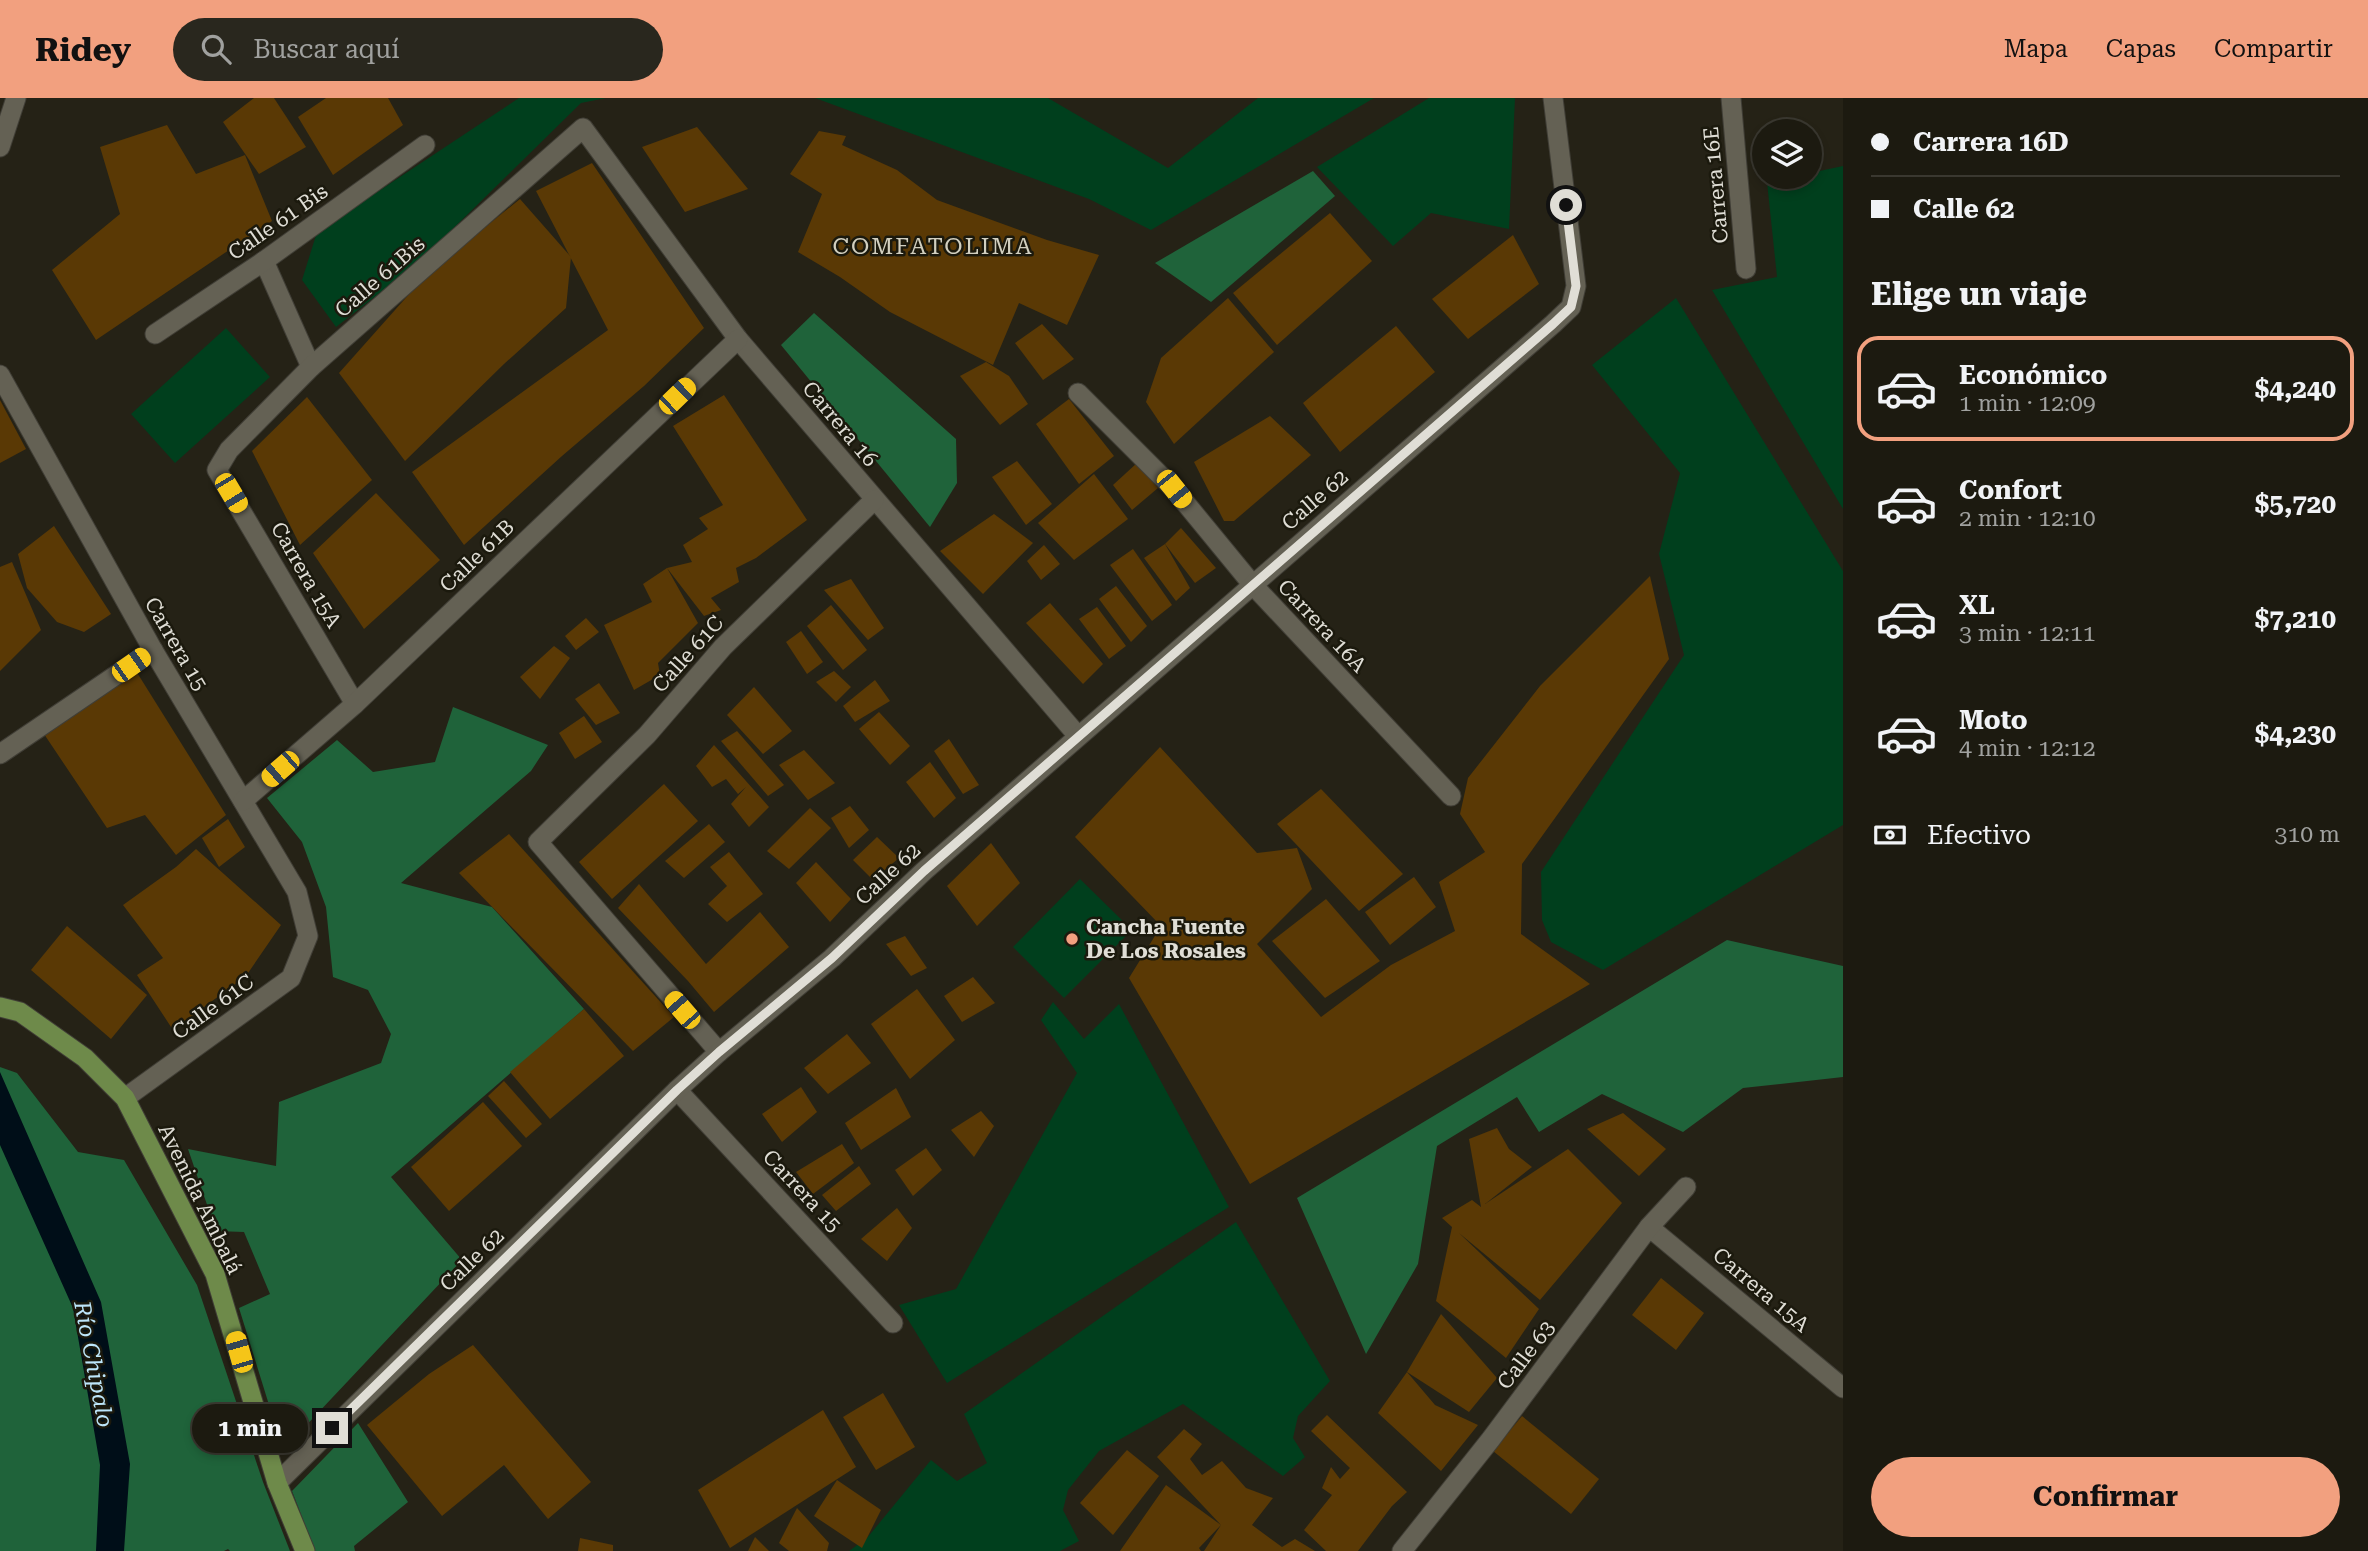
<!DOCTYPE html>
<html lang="es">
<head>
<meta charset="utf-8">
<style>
	body { margin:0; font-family:"Roboto Serif",serif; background:#29271e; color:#f1f3f6; height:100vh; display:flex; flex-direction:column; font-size:26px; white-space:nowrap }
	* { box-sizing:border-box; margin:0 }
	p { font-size:23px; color:#a0a19f }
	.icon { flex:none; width:38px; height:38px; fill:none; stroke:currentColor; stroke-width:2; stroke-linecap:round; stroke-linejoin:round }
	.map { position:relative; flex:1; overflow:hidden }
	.drawer { display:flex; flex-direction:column; background:#1c1a10; width:525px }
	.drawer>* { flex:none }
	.hud { display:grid; align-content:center; height:154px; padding:0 28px; background:#1c1a10 }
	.tools { position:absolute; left:1752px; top:21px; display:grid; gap:14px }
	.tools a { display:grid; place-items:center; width:70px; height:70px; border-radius:50%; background:#1c1a10; box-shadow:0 4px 10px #0003,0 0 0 2px #3a3830; font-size:35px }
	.end { position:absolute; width:32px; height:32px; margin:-16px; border:9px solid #e0ded6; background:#111; box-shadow:0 0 0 4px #111 }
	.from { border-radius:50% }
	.bubble { position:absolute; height:49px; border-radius:24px; background:#1c1a10; box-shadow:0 4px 10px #0003,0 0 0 2px #3a3830; font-size:23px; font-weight:700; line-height:49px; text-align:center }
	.car { position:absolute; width:21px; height:42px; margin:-21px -10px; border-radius:9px; box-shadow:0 0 5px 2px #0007; background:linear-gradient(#f5c518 24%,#345 0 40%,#f5c518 0 76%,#345 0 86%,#f5c518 0) }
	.hud b { display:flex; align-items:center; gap:24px; height:66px; font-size:26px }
	.hud b+b { border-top:2px solid #3a3830 }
	.hud i { width:18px; height:18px; background:#f1f3f6 }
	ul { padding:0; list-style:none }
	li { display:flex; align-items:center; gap:21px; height:105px; margin:0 14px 10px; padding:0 14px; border:4px solid transparent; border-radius:21px }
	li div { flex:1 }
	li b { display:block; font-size:26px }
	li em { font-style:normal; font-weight:700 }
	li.current { border-color:#f2a07f }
	li>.icon { width:63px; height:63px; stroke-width:1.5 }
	h2 { padding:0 28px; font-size:32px; line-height:84px }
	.pay { display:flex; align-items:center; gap:18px; height:77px; padding:0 28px; font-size:26px }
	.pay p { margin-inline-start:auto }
	.button { display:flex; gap:14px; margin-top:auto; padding:14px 28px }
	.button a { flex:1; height:80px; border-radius:42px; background:#f2a07f; color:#111; font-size:28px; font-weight:700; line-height:80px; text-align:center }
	header { display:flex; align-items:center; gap:42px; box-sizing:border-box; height:98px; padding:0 35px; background:#f2a07f; color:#111 }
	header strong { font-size:33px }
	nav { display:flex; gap:38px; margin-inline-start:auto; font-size:24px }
	.search { width:490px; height:63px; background:#29271e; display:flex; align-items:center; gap:18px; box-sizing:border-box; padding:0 24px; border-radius:38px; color:#a0a19f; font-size:26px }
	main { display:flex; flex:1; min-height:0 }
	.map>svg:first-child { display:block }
</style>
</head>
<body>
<header>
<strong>Ridey</strong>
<div class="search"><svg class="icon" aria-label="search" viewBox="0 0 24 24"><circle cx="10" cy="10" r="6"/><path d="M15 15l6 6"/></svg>Buscar aquí</div>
<nav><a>Mapa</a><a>Capas</a><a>Compartir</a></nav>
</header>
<main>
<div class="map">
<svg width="1843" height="1453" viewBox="0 0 1843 1453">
	<rect width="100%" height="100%" fill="#252216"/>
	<g fill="#003f1d">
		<polygon points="519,0 606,0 581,5 417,166 336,229 302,182 317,134"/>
		<polygon points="815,0 1048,0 1168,70 1258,0 1374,0 1151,132 1089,101"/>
		<polygon points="1429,0 1515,0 1509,131 1431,115 1393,148 1317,69"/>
		<polygon points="1843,68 1843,411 1712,192 1777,179 1767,84 1792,79 1810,79 1810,75"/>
		<polygon points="1676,200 1843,473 1843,727 1603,872 1551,844 1542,822 1541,774 1684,557 1659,456 1680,375 1592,267"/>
		<polygon points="226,230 270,279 175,365 131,316"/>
		<polygon points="1080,781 1132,832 1064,900 1013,849"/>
		<polygon points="1053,904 1084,941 1119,906 1229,1109 947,1285 899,1207 956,1191 1077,975 1041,922"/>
		<polygon points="1236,1124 1330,1283 1298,1318 1293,1340 1305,1359 1283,1378 1183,1306 1099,1353 1068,1392 1063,1412 1079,1443 1060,1453 849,1453 867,1440 931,1362 957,1383 987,1365 964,1316"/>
	</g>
	<g fill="#1f633a">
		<polygon points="1313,73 1335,98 1211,204 1155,165"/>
		<polygon points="814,215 956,341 957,385 930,429 781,247"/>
		<polygon points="453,609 548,647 531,673 401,785 492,809 584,911 391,1079 462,1162 283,1352 239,1210 270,1196 244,1134 216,1133 188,1051 276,1068 279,1004 381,965 391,936 368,892 333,879 326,809 302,744 267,700 337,642 373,674 435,664"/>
		<polygon points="1727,842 1843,868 1843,979 1743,990 1683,1034 1602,996 1539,1034 1517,999 1437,1048 1418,1166 1366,1256 1297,1100"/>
		<polygon points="0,969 17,975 78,1054 124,1062 197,1187 263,1384 290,1453 230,1453 228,1451 224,1453 0,1453"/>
		<polygon points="358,1325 408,1404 354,1448 355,1453 315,1453 292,1393"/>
	</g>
	<polygon fill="#000e18" points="0,974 101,1204 130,1366 124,1453 96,1453 100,1367 73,1210 0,1047"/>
	<g fill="#5a3905">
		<polygon points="254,0 274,0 306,49 259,76 223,24"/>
		<polygon points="326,0 388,0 403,27 333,77 298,19"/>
		<polygon points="167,27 196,76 245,57 272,123 96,242 52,172 120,116 100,49"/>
		<polygon points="697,29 748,91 685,114 642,49"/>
		<polygon points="819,33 846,38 842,47 897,72 937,102 1047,142 1099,157 1067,227 1019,205 993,267 890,214 840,179 798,154 822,96 790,76"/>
		<polygon points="592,65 704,230 644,288 562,358 464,447 412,374 608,232 536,93"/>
		<polygon points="520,101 571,159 566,210 504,266 405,363 339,275 427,176"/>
		<polygon points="1330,115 1372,163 1277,247 1233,195"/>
		<polygon points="1513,137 1539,186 1468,241 1432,201"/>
		<polygon points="1228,200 1274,254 1174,346 1146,304 1161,260"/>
		<polygon points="1042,226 1074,261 1043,282 1015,245"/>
		<polygon points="1396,228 1435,274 1340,354 1303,305"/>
		<polygon points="986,264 1009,278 1028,306 1000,327 960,278"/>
		<polygon points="724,297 807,422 756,460 736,470 739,484 711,500 721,512 704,518 667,470 698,525 658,565 660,577 634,592 604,527 652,504 643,486 667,470 692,464 683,447 708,431 699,420 723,407 673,328"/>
		<polygon points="307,299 372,382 300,447 252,353"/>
		<polygon points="1069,301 1114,358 1079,386 1036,326"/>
		<polygon points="0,302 26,351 0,365"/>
		<polygon points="1270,318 1311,357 1234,423 1224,423 1194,364"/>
		<polygon points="1017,363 1052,406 1026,427 992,379"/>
		<polygon points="1137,365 1158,390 1132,412 1113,387"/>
		<polygon points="1094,376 1128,421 1074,462 1038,425"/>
		<polygon points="376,395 440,462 364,531 313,455"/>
		<polygon points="994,416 1033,445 983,496 940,453"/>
		<polygon points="54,428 111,516 84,534 57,524 27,490 18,456"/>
		<polygon points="1181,430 1216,470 1195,485 1165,446"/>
		<polygon points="1165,446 1190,490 1176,503 1144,460"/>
		<polygon points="1044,447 1060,466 1041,482 1027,463"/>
		<polygon points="1133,451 1172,507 1152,523 1110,467"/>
		<polygon points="12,464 41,532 0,573 0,469"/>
		<polygon points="1650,478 1669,561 1522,766 1521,836 1590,886 1250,1086 1129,880 1161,828 1075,739 1160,649 1257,755 1297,750 1312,791 1257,846 1321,919 1391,867 1455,833 1439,784 1485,754 1460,716 1468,680 1540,588"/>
		<polygon points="851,481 884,530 868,542 824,492"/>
		<polygon points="1116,488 1147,528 1131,544 1099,501"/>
		<polygon points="1050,505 1103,566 1083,586 1026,525"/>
		<polygon points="831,507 867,552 843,572 807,528"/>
		<polygon points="1097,509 1126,548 1109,561 1079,521"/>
		<polygon points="586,520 599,534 576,552 565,538"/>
		<polygon points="801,533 823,564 807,576 786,544"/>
		<polygon points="554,548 570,560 540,601 520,579"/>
		<polygon points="136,573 226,717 176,757 145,717 107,730 44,636"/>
		<polygon points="834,573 851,589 836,604 816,584"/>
		<polygon points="875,582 890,603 855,624 843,608"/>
		<polygon points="599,585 620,615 596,627 575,601"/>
		<polygon points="754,589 792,633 763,656 727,617"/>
		<polygon points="879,614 910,648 890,667 859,631"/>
		<polygon points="584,618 602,644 575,661 559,635"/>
		<polygon points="737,633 784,687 768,698 721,643"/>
		<polygon points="949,641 979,687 963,696 934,653"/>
		<polygon points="714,647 769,709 749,729 731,706 746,689 738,696 726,681 712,689 696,668"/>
		<polygon points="804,652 835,685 808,702 779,667"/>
		<polygon points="930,664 956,700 934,720 906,684"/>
		<polygon points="664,686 698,723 612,801 579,764"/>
		<polygon points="1321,691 1403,776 1359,813 1277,726"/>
		<polygon points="850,708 869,732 849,750 831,720"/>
		<polygon points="810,710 831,730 789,771 767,753"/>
		<polygon points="228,721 245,749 219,769 202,740"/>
		<polygon points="709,726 725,744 684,780 665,763"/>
		<polygon points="509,736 674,919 633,953 459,775"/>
		<polygon points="877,739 899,760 873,782 853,762"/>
		<polygon points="991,745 1020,785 977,828 947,788"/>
		<polygon points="196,751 281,827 246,878 173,932 137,877 163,860 123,807 176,769"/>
		<polygon points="729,754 763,796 727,824 708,806 727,788 710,769"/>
		<polygon points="816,764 851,801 830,824 796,785"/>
		<polygon points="1414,779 1436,809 1390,847 1365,814"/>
		<polygon points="639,786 706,866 760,814 789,849 714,914 688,883 618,810"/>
		<polygon points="1326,801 1380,863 1325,900 1272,843"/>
		<polygon points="67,828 147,897 111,941 31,872"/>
		<polygon points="905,838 927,870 911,878 886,846"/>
		<polygon points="973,879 995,905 962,924 944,898"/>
		<polygon points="917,891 955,942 910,981 871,926"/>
		<polygon points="584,911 624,958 550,1021 510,974"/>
		<polygon points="847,936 871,965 828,996 804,970"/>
		<polygon points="504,983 542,1026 526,1040 488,998"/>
		<polygon points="801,989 817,1014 782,1044 762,1016"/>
		<polygon points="896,990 911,1019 861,1052 845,1025"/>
		<polygon points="483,1004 522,1048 449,1113 411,1069"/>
		<polygon points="981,1013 994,1028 974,1059 951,1032"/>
		<polygon points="1623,1015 1666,1051 1639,1078 1587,1031"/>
		<polygon points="1497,1030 1509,1051 1532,1069 1485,1106 1568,1051 1622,1105 1540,1202 1459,1135 1539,1211 1506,1260 1436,1203 1452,1129 1442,1120 1472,1102 1481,1109 1469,1041"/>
		<polygon points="842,1046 854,1065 813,1096 796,1074"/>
		<polygon points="926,1050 942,1072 913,1098 895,1072"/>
		<polygon points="859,1068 871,1086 836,1113 822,1097"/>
		<polygon points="897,1110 912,1130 887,1163 861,1141"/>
		<polygon points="1661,1180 1704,1215 1676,1252 1632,1217"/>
		<polygon points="1441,1216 1497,1280 1469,1314 1407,1274"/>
		<polygon points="473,1247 591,1384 548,1421 504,1367 442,1418 367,1327 429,1276"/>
		<polygon points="1407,1274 1435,1307 1478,1327 1441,1373 1378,1315"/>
		<polygon points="883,1295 915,1349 876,1372 843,1319"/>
		<polygon points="823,1312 856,1369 730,1450 698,1392"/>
		<polygon points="1327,1317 1407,1394 1392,1408 1358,1453 1326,1453 1304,1432 1332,1397 1322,1390 1331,1369 1340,1381 1350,1370 1311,1333"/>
		<polygon points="1522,1318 1599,1381 1571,1416 1493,1353"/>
		<polygon points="1184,1331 1202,1346 1190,1361 1202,1377 1222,1363 1246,1390 1273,1400 1252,1427 1282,1449 1295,1441 1315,1453 1204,1453 1221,1427 1199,1450 1201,1453 1120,1453 1166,1387 1221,1427 1157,1359"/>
		<polygon points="1127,1352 1159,1378 1113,1437 1080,1405"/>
		<polygon points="837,1382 881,1412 862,1450 814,1418"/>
		<polygon points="797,1410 829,1445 827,1453 789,1453 779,1445"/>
		<polygon points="755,1439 769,1453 748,1453"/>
		<polygon points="580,1440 613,1447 613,1453 578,1453"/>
	</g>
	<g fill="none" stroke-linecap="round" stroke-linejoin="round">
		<g stroke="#403e36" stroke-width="21">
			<g id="minor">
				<polyline points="1731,0 1746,171"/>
				<polyline points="0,49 16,0"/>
				<polyline points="264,163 311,269"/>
				<polyline points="155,236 264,163 425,47"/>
				<polyline points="0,277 153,552 297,794 308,838 291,880 125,1000"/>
				<polyline points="1078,295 1174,391 1252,486 1451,698"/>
				<polyline points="355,606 217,372 229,352 311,269 583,30 738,241 1078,638"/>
				<polyline points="0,656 153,552"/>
				<polyline points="243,703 355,606 738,241"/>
				<polyline points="719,954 538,744 647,637 723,549 874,402"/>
				<polyline points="677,992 893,1225"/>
				<polyline points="1649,1129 1843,1290"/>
				<polyline points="277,1385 677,992 719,954 832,860 924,773 1553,226 1571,209 1576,188 1553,0"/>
				<polyline points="1402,1453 1491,1341 1649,1129 1686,1089"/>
			</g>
		</g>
		<g stroke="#403e36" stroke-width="21">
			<polyline id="primary" points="0,909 20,914 85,960 125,1000 215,1176 277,1385 305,1453"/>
		</g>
		<use href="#minor" stroke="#646154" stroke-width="19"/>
		<use href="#primary" stroke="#6e8a4a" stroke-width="19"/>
	</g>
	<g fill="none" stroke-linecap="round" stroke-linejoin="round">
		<polyline stroke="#e0ded6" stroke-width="9" points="332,1330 677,992 719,954 832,860 924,773 1553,226 1571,209 1576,188 1566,107"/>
	</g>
	<circle fill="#f2a07f" stroke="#1b190d" stroke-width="2.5" cx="1072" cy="841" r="7"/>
	<g text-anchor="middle" stroke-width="5" stroke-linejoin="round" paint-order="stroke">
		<g font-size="21" fill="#e0ded6" stroke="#1b190d">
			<text transform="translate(1716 87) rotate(-95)" y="7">Carrera 16E</text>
			<text transform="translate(278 124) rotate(-35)" y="7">Calle 61 Bis</text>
			<text transform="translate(380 179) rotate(-41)" y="7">Calle 61Bis</text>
			<text transform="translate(840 326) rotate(50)" y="7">Carrera 16</text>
			<text transform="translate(1315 402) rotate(-41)" y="7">Calle 62</text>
			<text transform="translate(477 458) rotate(-44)" y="7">Calle 61B</text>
			<text transform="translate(306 477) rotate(60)" y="7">Carrera 15A</text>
			<text transform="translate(1322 528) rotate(47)" y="7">Carrera 16A</text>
			<text transform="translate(176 546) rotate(60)" y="7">Carrera 15</text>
			<text transform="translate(688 556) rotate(-48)" y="7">Calle 61C</text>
			<text transform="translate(888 776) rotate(-43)" y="7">Calle 62</text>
			<text transform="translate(213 909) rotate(-36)" y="7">Calle 61C</text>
			<text transform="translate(802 1093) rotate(47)" y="7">Carrera 15</text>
			<text transform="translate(200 1101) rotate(64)" y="7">Avenida Ambalá</text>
			<text transform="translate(472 1162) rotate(-44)" y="7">Calle 62</text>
			<text transform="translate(1761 1192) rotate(40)" y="7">Carrera 15A</text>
			<text transform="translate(1526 1257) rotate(-53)" y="7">Calle 63</text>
		</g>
		<g font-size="21" font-weight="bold" fill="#e0ded6" stroke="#1b190d" text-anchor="start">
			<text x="1086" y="836">Cancha Fuente<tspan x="1086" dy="24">De Los Rosales</tspan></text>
		</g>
		<g font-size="23" letter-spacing="2" fill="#d2cfbf" stroke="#1b190d">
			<text x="933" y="156">COMFATOLIMA</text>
		</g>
		<g font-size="23" font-style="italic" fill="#bde6fa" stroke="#1b190d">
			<text transform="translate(94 1266) rotate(79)" y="8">Río Chipalo</text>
		</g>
	</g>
</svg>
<div class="tools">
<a><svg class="icon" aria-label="layers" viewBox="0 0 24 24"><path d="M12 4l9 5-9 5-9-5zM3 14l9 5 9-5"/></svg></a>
</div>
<i class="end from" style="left:1566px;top:107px"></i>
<i class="end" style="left:332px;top:1330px"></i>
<div class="bubble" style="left:192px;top:1306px;width:116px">1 min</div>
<i class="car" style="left:677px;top:298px;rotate:46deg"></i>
<i class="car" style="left:1174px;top:391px;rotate:141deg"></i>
<i class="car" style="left:231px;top:395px;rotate:149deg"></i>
<i class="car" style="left:131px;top:567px;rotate:55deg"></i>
<i class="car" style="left:280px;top:671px;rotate:229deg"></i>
<i class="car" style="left:682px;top:912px;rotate:319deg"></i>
<i class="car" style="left:239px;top:1254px;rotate:344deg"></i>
</div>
<section class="drawer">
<div class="hud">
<b><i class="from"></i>Carrera 16D</b>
<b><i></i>Calle 62</b>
</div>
<h2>Elige un viaje</h2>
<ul>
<li class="current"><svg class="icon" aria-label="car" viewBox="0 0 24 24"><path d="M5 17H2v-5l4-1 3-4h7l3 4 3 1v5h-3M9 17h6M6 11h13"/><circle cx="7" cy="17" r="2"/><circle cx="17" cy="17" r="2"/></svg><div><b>Económico</b><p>1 min · 12:09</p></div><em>$4,240</em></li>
<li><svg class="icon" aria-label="car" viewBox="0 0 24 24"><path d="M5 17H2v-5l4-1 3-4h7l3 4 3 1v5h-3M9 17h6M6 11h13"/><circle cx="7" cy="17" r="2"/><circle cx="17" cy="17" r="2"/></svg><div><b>Confort</b><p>2 min · 12:10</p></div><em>$5,720</em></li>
<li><svg class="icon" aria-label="car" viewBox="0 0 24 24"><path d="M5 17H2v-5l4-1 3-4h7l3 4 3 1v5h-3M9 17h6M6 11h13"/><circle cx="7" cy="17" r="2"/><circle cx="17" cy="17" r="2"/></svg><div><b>XL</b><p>3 min · 12:11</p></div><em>$7,210</em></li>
<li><svg class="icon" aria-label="car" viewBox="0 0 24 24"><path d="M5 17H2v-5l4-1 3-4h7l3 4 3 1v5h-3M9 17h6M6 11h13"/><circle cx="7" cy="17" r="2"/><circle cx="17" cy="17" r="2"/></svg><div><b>Moto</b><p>4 min · 12:12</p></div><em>$4,230</em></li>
</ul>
<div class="pay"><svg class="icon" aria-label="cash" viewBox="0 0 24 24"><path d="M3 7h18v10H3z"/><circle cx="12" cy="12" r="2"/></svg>Efectivo<p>310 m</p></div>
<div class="button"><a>Confirmar</a></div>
</section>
</main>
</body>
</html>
